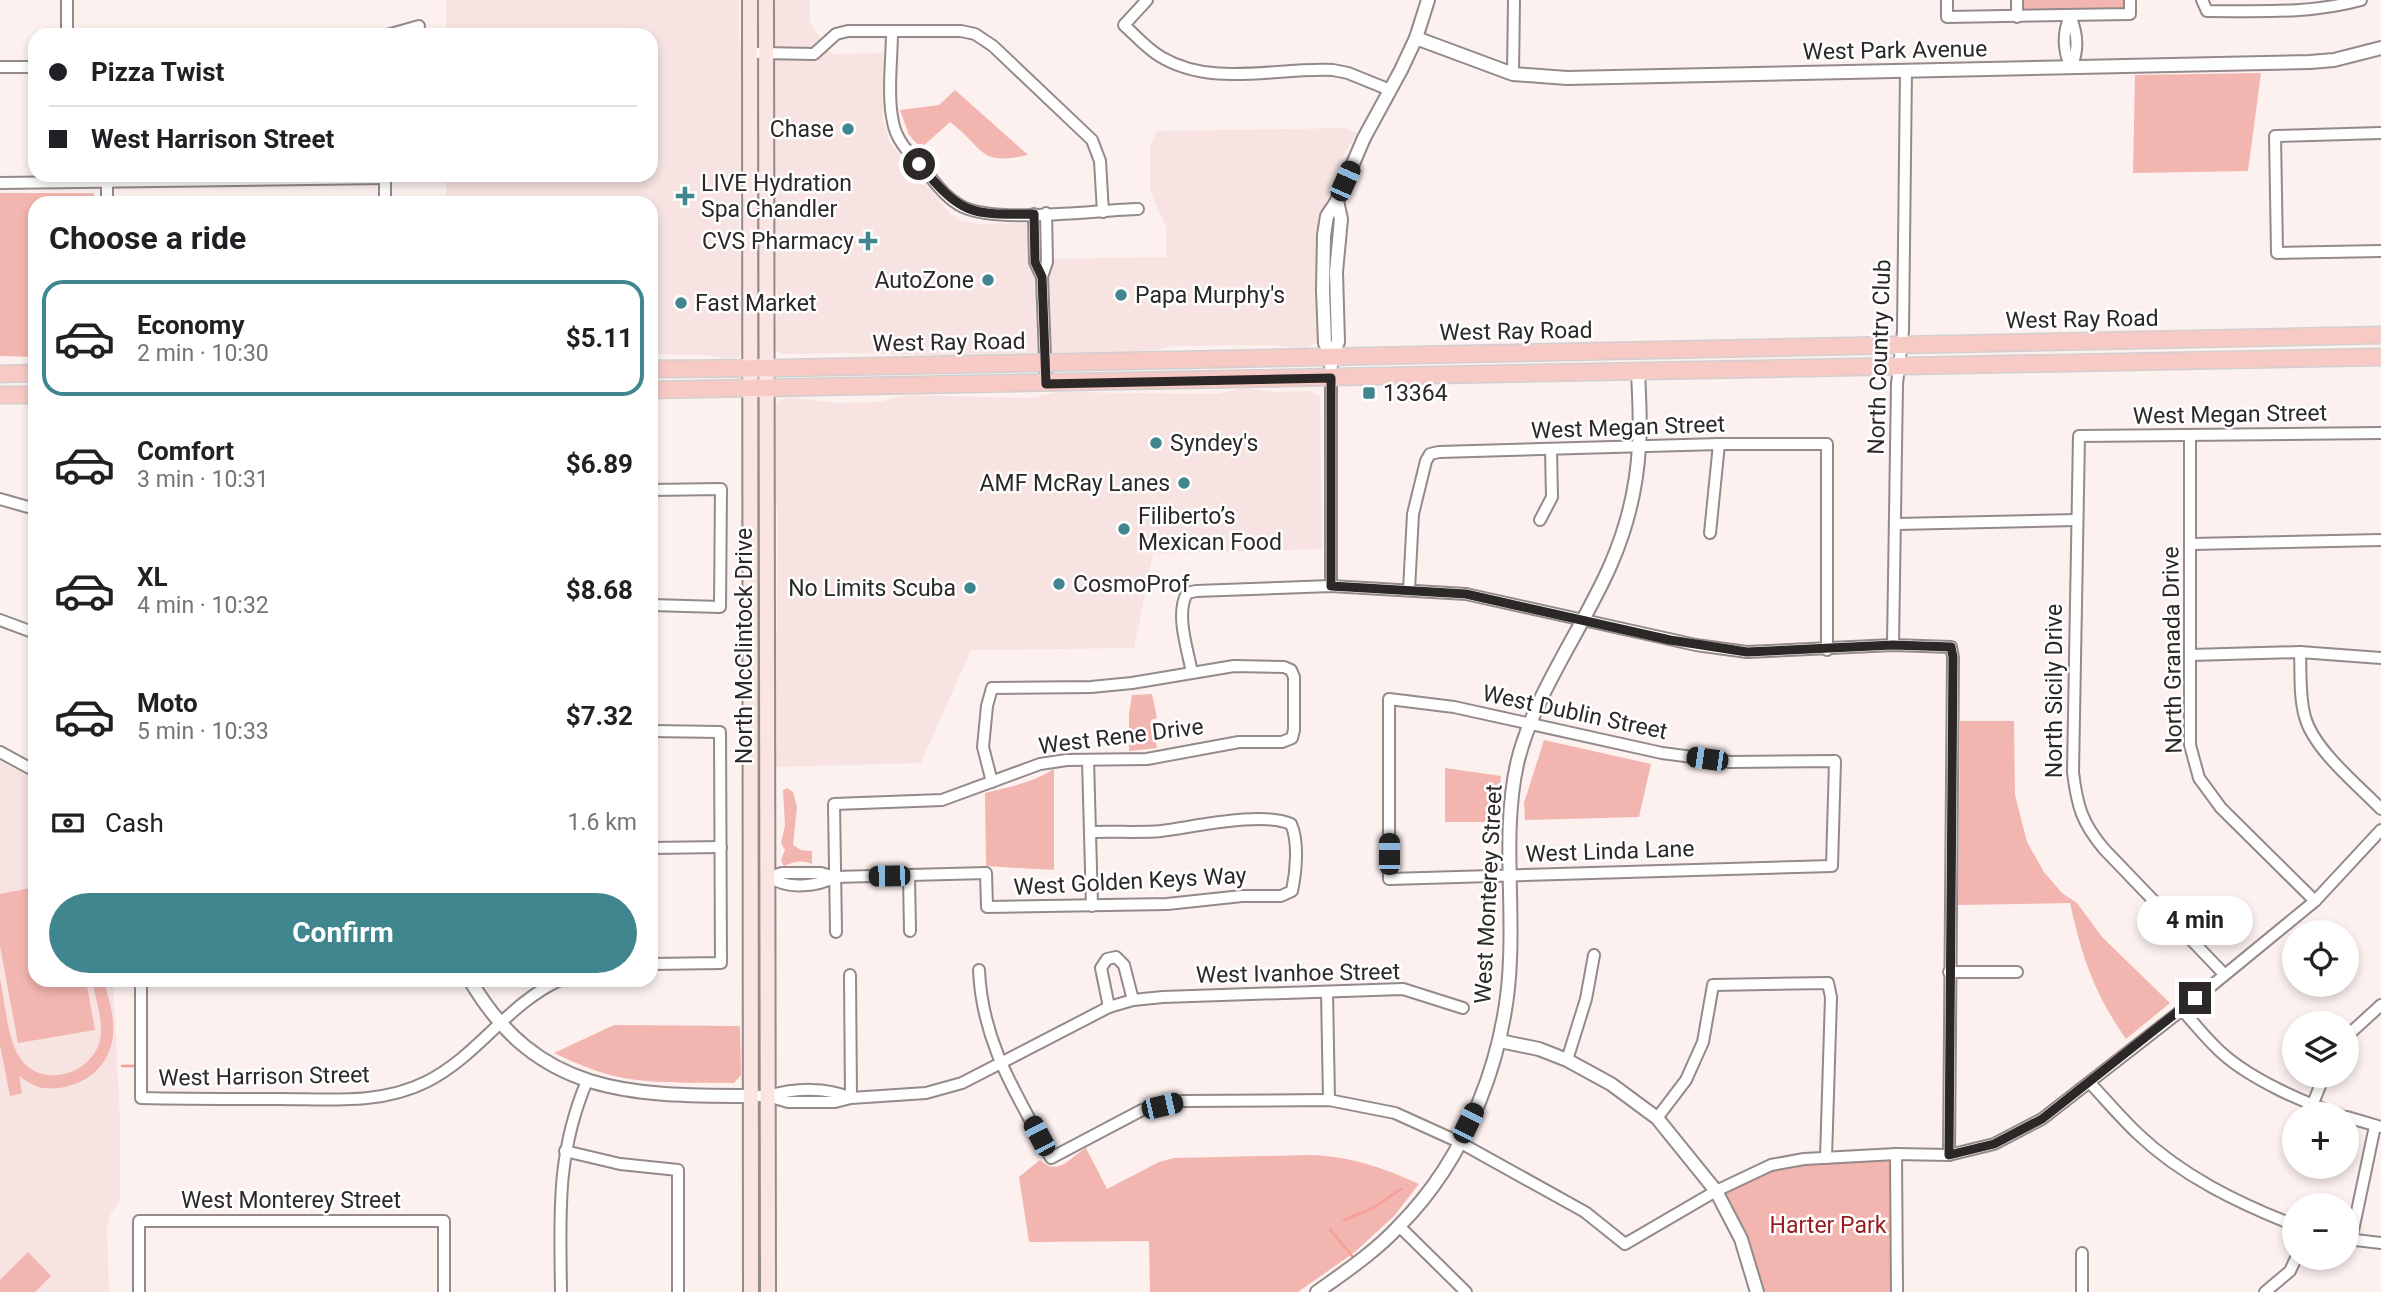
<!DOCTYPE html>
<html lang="en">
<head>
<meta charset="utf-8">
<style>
	body { margin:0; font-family:Roboto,sans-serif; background:#f6f6f6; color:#202124; height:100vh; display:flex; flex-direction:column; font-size:26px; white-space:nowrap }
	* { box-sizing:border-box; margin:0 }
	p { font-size:23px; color:#757577 }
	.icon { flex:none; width:38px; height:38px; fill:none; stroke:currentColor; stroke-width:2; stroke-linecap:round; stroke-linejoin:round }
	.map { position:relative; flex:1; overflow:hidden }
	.sheet { position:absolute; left:28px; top:196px; width:630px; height:791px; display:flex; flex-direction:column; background:#fff; border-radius:21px; box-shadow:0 4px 10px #0003 }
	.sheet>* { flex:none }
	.banner { position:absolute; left:28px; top:28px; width:630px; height:154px; border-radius:21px; box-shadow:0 4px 10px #0003; display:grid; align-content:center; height:154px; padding:0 21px; background:#fff }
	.controls { position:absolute; left:2282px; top:920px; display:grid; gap:14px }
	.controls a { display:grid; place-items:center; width:77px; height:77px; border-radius:50%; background:#fff; box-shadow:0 4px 10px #0003; font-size:35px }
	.end { position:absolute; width:32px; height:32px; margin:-16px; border:9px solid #2c2828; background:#fff; box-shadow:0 0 0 4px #fff }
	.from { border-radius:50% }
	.bubble { position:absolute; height:49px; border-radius:24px; background:#fff; box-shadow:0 4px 10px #0003; font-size:23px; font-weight:700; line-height:49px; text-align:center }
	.car { position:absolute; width:21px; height:42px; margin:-21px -10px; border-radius:9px; box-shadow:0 0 5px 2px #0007; background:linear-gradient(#222 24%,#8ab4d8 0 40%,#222 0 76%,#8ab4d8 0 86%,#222 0) }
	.banner b { display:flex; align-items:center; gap:24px; height:66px; font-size:26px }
	.banner b+b { border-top:2px solid #e0e0e0 }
	.banner i { width:18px; height:18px; background:#202124 }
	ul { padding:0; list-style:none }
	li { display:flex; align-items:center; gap:21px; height:116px; margin:0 14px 10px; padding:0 7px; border:4px solid transparent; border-radius:21px }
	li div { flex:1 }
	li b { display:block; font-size:26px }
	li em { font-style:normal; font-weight:700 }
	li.current { border-color:#3f868e }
	li>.icon { width:63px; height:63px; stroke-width:1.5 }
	h2 { padding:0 21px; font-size:32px; line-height:84px }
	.pay { display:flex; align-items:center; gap:18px; height:77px; padding:0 21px; font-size:26px }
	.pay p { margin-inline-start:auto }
	.button { display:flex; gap:14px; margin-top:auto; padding:14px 21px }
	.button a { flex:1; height:80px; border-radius:42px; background:#3f868e; color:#fff; font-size:28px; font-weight:700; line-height:80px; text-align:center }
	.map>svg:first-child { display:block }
</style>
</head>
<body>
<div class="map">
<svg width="2381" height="1292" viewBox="0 0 2381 1292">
	<rect width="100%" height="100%" fill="#fcf1ef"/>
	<g fill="#f7e3e1">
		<polygon points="446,0 739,0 739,35 744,69 739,232 743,272 744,338 742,351 739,357 731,360 707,355 651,354 651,203 446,203 446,175 651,175 651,35 446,35"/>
		<polygon points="773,0 810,0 810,23 832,54 884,53 883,121 890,143 950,213 959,220 980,224 1040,223 1041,259 1166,257 1166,227 1150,191 1150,145 1157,131 1345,128 1357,133 1341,159 1330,185 1319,227 1316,272 1317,342 1306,349 1270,345 1173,346 1150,352 949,356 851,353 783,354 778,352 772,344 777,317 777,288 773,271"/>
		<polygon points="1243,388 1277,392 1310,391 1320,397 1322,549 1153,554 1134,648 971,650 921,763 773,767 773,672 777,627 778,513 772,483 773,407 776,402 788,397 836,403 879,402 909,395 1033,398 1057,392 1217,394"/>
		<polygon points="0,761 32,778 35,787 35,980 113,980 120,1117 120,1200 111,1213 107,1230 109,1292 0,1292"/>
	</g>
	<g fill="#f3b5af">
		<rect x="2024" y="0" width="99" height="9"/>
		<polygon points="2261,73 2248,171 2133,173 2135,75"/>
		<path d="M 955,90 L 1028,155 C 977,166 986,149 950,122 L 921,148 L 909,135 L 900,110 L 939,105 Z"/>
		<polygon points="0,193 94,193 94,203 35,203 35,357 0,356"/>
		<polygon points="1152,694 1157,718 1151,720 1157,748 1129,751 1129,714 1132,695"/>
		<path d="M 1960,721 L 2014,721 L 2015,795 L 2027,842 L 2044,872 L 2062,893 L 2077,903 L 2102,937 L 2170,1003 L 2126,1039 C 2094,993 2082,957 2070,903 L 1958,905 Z"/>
		<polygon points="1544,740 1651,764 1639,817 1525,820 1524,803"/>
		<polygon points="1445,768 1501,776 1496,822 1445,822"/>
		<path d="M 1054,769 L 1054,870 L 986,866 L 985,793 C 1009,787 1032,783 1054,769 Z"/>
		<path d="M 787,788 L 793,792 L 797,807 L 793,845 L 801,850 L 812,851 L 812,864 C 802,859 794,862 784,866 L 781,860 L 785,850 L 781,843 L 785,825 L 783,790 Z"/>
		<polygon points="35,887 35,980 86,980 95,1030 18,1043 0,946 0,894"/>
		<path d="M 0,979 C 5,1001 7,1039 20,1058 C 42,1091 98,1073 101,1034 C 102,1016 95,997 92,980 L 104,980 C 108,997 115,1016 113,1034 C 111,1070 77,1092 43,1088 C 35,1087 26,1081 19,1076 L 22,1093 L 10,1096 L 0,1045 Z"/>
		<path d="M 614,1025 L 740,1026 L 741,1075 L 734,1083 C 688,1082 638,1086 594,1070 C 580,1065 567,1059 554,1053 Z"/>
		<path d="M 1086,1148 L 1107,1189 L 1159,1162 L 1174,1158 L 1310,1155 C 1350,1156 1384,1168 1419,1184 L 1394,1216 L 1355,1252 L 1298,1292 L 1150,1292 L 1149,1241 L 1029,1242 L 1019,1177 L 1040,1160 C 1059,1177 1069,1158 1086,1148 Z"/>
		<polygon points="1896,1154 1897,1292 1757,1292 1716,1192 1771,1165"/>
		<polygon points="28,1252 51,1276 35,1292 0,1292 0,1280"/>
	</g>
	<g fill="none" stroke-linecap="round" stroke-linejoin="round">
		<g stroke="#f59f97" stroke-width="2.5">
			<polyline points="122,1066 134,1066"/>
			<polyline points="1344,1220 1373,1208 1401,1189"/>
			<polyline points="1330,1229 1352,1256"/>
		</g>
		<g stroke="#948a89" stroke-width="14">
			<g id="minor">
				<path d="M 1147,0 L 1124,25 C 1136,36 1147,49 1161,57 C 1214,88 1276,67 1333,70 L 1348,73 L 1390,90"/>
				<polyline points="1947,0 1947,17 2130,14 2130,0"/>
				<path d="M 2202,0 L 2207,11 C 2259,11 2311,14 2361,0"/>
				<path d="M 2070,16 C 2078,34 2079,50 2071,68"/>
				<path d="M 2070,16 C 2062,34 2063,50 2071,68"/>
				<polyline points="2017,17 2017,0"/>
				<path d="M 892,31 C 892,59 887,95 893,122 C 896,140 909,153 921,166 C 934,181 945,198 963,207 C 999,224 1096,210 1138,209"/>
				<polyline points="67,35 67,0"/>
				<polyline points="387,35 419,26"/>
				<polyline points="759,53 814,54 836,34 848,31 961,31 975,34 993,46 1092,140 1100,161 1103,212"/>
				<polyline points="0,67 35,67"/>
				<polyline points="1513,74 1514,0"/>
				<polyline points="2381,133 2275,136 2277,253 2381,251"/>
				<polyline points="385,175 385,203"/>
				<polyline points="107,182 107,203"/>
				<polyline points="0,183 385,178"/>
				<polyline points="1046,213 1047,262 1042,277 1046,384"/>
				<polyline points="1034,214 1035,262 1042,277"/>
				<polyline points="1331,372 1331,586"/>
				<polyline points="2190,435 2190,745 2199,778 2221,808 2315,901"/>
				<polyline points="651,490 721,489 720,607 651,605"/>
				<polyline points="0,499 35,509"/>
				<polyline points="1540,520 1552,497 1551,450"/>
				<polyline points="1896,524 2076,520"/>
				<polyline points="1710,533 1719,444"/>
				<polyline points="2191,544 2381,540"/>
				<polyline points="1409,590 1413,514 1426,461 1430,454 1439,452 1719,444 1827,444 1827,650"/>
				<polyline points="0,620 35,633"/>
				<polyline points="1893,645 1897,384 1903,331 1906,71"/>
				<path d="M 2300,652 C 2301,673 2299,696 2305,717 C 2314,750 2358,785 2381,809"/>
				<polyline points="2190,655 2300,652 2381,658"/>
				<path d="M 1192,673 C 1188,650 1175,615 1187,593 L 1196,591 L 1331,586 L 1466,594 L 1696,645 L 1747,652 L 1893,645 L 1951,647 L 1953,657 L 1949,1155"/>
				<polygon points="1389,699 1454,707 1662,753 1730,762 1835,761 1832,866 1389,879"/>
				<polyline points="651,731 720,732 721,963 651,964"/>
				<polyline points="0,752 35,771"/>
				<polyline points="1088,760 1092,906"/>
				<polyline points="651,848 721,847"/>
				<polyline points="909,876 910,931"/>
				<path d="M 767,878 L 782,873 L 821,873 L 835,877 L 986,873 L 987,907 L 1167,904 L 1242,896 L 1281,896 L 1292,891 C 1296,872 1299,842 1291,824 C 1262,811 1194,827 1161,831 C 1138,833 1114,831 1091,832"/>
				<path d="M 772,878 C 788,890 818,886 835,877"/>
				<polyline points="836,932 834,804 942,800 1040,764 1067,760 1147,759 1239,742 1282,742 1292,738 1294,730 1294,677 1291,670 1284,667 1234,666 1132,683 1091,687 992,688 987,706 983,747 992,782"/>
				<path d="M 979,970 C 982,1043 1017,1095 1051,1158 L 1142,1110 L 1182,1101 L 1329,1100 L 1395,1113 L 1459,1142 L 1585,1212 L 1625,1244 L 1716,1191 L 1771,1165 L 1804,1159 L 1896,1154 L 1949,1155 L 1994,1144 L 2042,1119 L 2182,1010 L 2315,901 L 2381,830"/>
				<polyline points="1949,972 2017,972"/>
				<path d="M 2224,974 L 2104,849 C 2082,823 2077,806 2073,772 L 2079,436 L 2381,433"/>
				<polyline points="850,975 851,1098"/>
				<path d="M 141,980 L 141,1098 C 187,1099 233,1099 279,1099 C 328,1099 380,1105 426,1082 C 477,1057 507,1004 560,980"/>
				<polyline points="1327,992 1329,1100"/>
				<polyline points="1109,1007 1101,968 1107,959 1116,957 1124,965 1133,1000"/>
				<path d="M 2182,1010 C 2195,1024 2208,1041 2223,1054 C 2251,1079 2304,1103 2340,1115"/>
				<polyline points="2347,1036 2381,1005"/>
				<polyline points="1567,1060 1586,999 1594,955"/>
				<path d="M 2090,1083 C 2106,1100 2121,1118 2138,1134 C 2182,1176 2238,1203 2294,1225"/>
				<polyline points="750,1096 768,1096 788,1102 835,1102 851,1098 926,1093 962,1083 1109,1007 1133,1000 1163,997 1403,989 1463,1008"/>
				<path d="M 769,1096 C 795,1088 826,1087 851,1098"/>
				<polyline points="2312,1106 2324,1076"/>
				<polyline points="2347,1117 2381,1127"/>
				<polyline points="1657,1118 1686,1080 1703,1042 1713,985 1828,983 1831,997 1826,1158"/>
				<polyline points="565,1151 620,1164 678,1170 678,1292"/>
				<polyline points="1896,1154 1897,1292"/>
				<polyline points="1399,1226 1466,1292"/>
				<polyline points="2347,1239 2381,1243"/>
				<polyline points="2351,1240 2375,1126"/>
				<polyline points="2082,1253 2082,1292"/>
				<polyline points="139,1292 139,1221 444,1221 444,1292"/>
				<path d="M 561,1292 C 560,1215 556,1154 587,1081"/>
				<polyline points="2265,1292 2290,1271 2296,1258"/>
			</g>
		</g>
		<g stroke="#948a89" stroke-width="16">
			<g id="tertiary">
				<polyline points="1416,38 1513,74 1567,78 2310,62 2334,60 2381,48"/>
				<polyline points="1331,357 1325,343 1323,290 1324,235 1327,216 1337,201 1364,138 1401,70 1416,38 1428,0"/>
				<polyline points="1331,366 1331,357 1338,342 1336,272 1341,219 1337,201"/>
				<path d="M 470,980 C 537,1095 630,1096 750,1096"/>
				<polyline points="1500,1041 1539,1049 1567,1060 1611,1084 1657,1118 1716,1191 1741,1239 1757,1292"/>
				<path d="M 1317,1292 C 1345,1272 1375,1252 1399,1226 C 1467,1158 1507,1054 1510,959 C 1513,894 1503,828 1517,764 C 1533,695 1583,629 1611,564 C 1627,527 1637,486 1639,446 C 1641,422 1639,397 1638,372"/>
			</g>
		</g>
		<g stroke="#948a89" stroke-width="18">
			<g id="secondary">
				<polyline points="750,0 751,1292"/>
				<polyline points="766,0 768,1292"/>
			</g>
		</g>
		<g stroke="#d1d0d0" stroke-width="19">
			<g id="primary">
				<polyline points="651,369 782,368 2381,335"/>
				<polyline points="0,374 35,373"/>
				<polyline points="651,390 2381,357"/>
				<polyline points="0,395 35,395"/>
			</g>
		</g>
		<use href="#minor" stroke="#fff" stroke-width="10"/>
		<use href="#tertiary" stroke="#fff" stroke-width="12"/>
		<use href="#secondary" stroke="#fbe5e2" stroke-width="14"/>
		<use href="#primary" stroke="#f8cac5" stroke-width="16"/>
	</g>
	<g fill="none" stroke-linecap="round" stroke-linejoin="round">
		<path stroke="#2c2828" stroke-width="9" d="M 919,164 C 962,215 969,215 1034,214 L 1035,262 L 1042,277 L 1046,384 L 1331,378 L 1331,586 L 1466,594 L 1670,640 L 1747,652 L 1893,645 L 1951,647 L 1953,657 L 1949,1155 L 1994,1144 L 2042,1119 L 2195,998"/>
	</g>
	<g fill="#3f868e" stroke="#fff" stroke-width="2.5">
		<circle cx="848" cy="129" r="7"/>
		<path d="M681.5 185.5h7v7h7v7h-7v7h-7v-7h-7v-7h7z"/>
		<path d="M864.5 230.5h7v7h7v7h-7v7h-7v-7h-7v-7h7z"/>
		<circle cx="988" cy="280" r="7"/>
		<circle cx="1121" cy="295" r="7"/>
		<circle cx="681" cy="303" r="7"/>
		<rect x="1362" y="386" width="14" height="14" rx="3.5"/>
		<circle cx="1156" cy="443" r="7"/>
		<circle cx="1184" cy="483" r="7"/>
		<circle cx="1124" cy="529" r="7"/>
		<circle cx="1059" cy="584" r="7"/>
		<circle cx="970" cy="588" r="7"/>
	</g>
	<g text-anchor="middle" stroke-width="5" stroke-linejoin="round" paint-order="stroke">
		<g font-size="23" fill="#2c2828" stroke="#fff">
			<text transform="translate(1895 50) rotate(-1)" y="8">West Park Avenue</text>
			<text transform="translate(2082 319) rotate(-1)" y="8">West Ray Road</text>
			<text transform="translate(1516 331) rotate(-1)" y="8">West Ray Road</text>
			<text transform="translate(949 342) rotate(-1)" y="8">West Ray Road</text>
			<text transform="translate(1879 357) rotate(-88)" y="8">North Country Club</text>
			<text transform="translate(2230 414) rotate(-1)" y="8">West Megan Street</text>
			<text transform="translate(1628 427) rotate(-2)" y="8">West Megan Street</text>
			<text transform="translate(744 646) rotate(-90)" y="8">North McClintock Drive</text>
			<text transform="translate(2172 650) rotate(-91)" y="8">North Granada Drive</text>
			<text transform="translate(2054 691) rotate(-90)" y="8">North Sicily Drive</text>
			<text transform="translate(1575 712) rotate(12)" y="8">West Dublin Street</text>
			<text transform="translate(1121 736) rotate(-7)" y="8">West Rene Drive</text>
			<text transform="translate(1610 851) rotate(-2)" y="8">West Linda Lane</text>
			<text transform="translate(1130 881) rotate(-3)" y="8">West Golden Keys Way</text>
			<text transform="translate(1488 894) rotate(-87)" y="8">West Monterey Street</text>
			<text transform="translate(1298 973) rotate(-1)" y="8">West Ivanhoe Street</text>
			<text transform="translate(264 1076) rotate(-1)" y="8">West Harrison Street</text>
			<text x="291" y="1208">West Monterey Street</text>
		</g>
		<g font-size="23" fill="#2c2828" stroke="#fff" text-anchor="start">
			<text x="834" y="137" text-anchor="end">Chase</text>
			<text x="701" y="191">LIVE Hydration<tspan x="701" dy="26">Spa Chandler</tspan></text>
			<text x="854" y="249" text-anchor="end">CVS Pharmacy</text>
			<text x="974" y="288" text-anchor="end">AutoZone</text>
			<text x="1135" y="303">Papa Murphy's</text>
			<text x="695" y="311">Fast Market</text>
			<text x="1383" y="401">13364</text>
			<text x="1170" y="451">Syndey's</text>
			<text x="1170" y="491" text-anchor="end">AMF McRay Lanes</text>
			<text x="1138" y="524">Filiberto’s<tspan x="1138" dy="26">Mexican Food</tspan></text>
			<text x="1073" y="592">CosmoProf</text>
			<text x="956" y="596" text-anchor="end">No Limits Scuba</text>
		</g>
		<g font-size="23" fill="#971a1e" stroke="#fff">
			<text x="1828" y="1233">Harter Park</text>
		</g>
	</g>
</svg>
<div class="controls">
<a><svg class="icon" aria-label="locate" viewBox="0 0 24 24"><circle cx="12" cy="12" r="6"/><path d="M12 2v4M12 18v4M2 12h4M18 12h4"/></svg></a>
<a><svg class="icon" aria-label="layers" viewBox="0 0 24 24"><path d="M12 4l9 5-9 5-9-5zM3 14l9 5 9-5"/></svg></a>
<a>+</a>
<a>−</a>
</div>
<i class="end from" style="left:919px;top:164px"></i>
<i class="end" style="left:2195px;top:998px"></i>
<div class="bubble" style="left:2137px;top:896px;width:116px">4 min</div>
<i class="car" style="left:1345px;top:181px;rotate:24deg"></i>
<i class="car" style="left:1707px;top:759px;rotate:278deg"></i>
<i class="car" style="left:1389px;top:854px;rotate:0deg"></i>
<i class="car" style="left:889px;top:876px;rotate:269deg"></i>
<i class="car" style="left:1162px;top:1106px;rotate:77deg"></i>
<i class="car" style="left:1468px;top:1123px;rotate:26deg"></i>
<i class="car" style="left:1039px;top:1136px;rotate:332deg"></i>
<div class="banner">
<b><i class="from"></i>Pizza Twist</b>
<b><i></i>West Harrison Street</b>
</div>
<section class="sheet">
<h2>Choose a ride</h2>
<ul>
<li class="current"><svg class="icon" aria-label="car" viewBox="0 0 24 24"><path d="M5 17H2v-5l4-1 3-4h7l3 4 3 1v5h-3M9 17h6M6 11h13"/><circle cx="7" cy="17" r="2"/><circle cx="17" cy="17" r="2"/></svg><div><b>Economy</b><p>2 min · 10:30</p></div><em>$5.11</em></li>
<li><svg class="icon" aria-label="car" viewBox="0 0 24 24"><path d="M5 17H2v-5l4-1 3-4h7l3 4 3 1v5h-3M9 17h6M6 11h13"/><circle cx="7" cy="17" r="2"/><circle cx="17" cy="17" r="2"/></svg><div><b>Comfort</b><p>3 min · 10:31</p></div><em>$6.89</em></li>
<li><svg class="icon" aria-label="car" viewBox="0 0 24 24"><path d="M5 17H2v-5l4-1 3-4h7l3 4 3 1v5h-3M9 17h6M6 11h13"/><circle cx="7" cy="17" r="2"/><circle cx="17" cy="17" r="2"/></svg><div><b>XL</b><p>4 min · 10:32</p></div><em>$8.68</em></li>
<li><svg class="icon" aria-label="car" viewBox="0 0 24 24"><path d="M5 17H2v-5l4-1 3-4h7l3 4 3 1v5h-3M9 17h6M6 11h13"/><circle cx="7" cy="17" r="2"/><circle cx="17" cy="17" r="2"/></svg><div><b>Moto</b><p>5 min · 10:33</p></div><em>$7.32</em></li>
</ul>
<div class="pay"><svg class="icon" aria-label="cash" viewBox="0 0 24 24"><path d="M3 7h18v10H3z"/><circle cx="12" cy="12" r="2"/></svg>Cash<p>1.6 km</p></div>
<div class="button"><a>Confirm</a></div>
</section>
</div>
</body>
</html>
